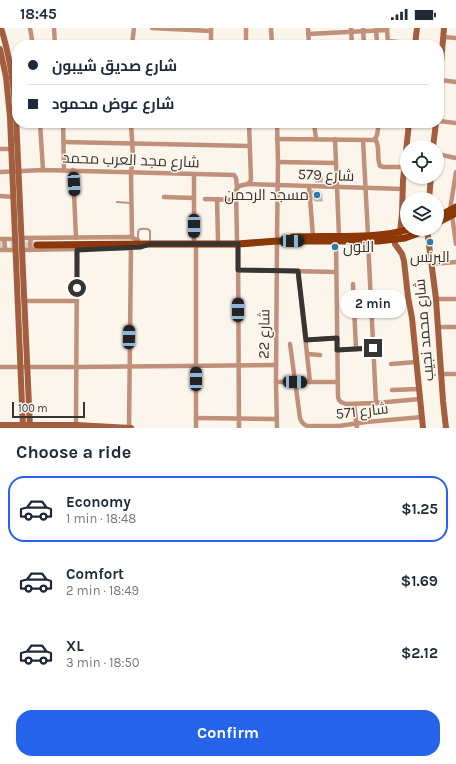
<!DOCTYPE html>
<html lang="en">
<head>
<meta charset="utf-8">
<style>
	body { margin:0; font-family:Karla,Cairo,sans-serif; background:#f2f2f3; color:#1f2937; height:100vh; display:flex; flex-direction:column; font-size:15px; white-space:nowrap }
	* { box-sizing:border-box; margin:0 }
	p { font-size:13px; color:#747a83 }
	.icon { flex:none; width:22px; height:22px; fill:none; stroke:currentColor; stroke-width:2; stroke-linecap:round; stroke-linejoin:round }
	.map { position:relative; height:400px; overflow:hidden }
	.panel { display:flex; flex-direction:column; background:#fff; flex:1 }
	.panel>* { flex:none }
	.hud { position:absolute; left:12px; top:12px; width:432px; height:88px; border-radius:16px; box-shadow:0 1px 3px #0004; display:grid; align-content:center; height:88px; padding:0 16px; background:#fff }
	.tools { position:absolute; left:400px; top:112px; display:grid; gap:8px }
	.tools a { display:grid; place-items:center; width:44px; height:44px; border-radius:50%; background:#fff; box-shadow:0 1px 3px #0004; font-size:20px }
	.scale { position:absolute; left:12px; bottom:10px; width:73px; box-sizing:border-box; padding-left:4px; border:2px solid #373531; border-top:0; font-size:11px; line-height:14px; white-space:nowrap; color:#373531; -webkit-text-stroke:3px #fbf5ec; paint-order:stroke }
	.end { position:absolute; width:18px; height:18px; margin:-9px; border:5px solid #373531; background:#fff; box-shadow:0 0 0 2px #fff }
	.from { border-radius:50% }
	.bubble { position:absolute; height:28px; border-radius:14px; background:#fff; box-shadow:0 1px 3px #0004; font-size:13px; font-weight:700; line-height:28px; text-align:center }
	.car { position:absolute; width:12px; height:24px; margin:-12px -6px; border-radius:5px; box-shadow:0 0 3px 1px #0007; background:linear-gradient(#222 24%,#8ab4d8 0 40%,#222 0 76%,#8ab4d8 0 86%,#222 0) }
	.hud b { display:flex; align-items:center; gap:14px; height:38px; font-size:15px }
	.hud b+b { border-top:1px solid #e0e1e3 }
	.hud i { width:10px; height:10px; background:#1f2937 }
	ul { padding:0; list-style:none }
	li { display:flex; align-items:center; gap:12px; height:66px; margin:0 8px 6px; padding:0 8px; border:2px solid transparent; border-radius:16px }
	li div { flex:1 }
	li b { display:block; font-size:15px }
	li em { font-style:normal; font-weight:700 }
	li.current { border-color:#2563eb }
	li>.icon { width:36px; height:36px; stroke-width:1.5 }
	h2 { padding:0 16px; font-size:18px; line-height:48px }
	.primary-button { display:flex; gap:8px; margin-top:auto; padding:8px 16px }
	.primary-button a { flex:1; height:46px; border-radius:16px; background:#2563eb; color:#fff; font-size:16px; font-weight:700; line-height:46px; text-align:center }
	.status { display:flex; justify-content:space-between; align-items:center; height:28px; padding:0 20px; background:#fff; direction:ltr }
	.status svg { height:11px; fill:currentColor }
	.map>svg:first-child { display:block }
</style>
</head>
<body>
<div class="status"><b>18:45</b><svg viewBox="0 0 49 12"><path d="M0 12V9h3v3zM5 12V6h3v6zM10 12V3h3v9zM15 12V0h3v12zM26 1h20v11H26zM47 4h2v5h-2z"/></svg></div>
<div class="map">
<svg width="456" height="400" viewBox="0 0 456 400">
	<defs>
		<filter id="shadow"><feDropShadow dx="1.5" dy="2" stdDeviation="0" flood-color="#0004"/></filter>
	</defs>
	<rect width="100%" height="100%" fill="#fbf5ec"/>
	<g fill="#cbccc2" stroke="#aeaea4" filter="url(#shadow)">
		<rect x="314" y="148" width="8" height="4"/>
		<polygon points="312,163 320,163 321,171 313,171"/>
	</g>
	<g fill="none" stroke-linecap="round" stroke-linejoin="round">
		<polyline stroke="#d4cfc7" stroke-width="7" stroke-dasharray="7 3.5" stroke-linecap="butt" points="0,217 36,217"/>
		<g stroke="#c1907b" stroke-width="2">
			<polyline points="117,174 130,175"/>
			<path d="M 138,211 C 138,201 137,200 148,201 L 150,203 L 150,212"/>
		</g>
		<g stroke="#c1907b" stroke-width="4.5">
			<polyline points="30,0 33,17"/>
			<polyline points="54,0 55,17"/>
			<polyline points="152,0 211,3"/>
			<polyline points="246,0 246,17"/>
			<polyline points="271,0 272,17"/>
			<polyline points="308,0 309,17"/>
			<polyline points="351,0 352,17"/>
			<polyline points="363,0 364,17"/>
			<polyline points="376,0 377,17"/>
			<polyline points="387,0 388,17"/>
			<polyline points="308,6 387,2"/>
			<polyline points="443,9 456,10"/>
			<polyline points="388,13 416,16"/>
			<polyline points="132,17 134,0"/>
			<polyline points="211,17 211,0"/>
			<polyline points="312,17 352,14"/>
			<polyline points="440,52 456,54"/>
			<polyline points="439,93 456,95"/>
			<polyline points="40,95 43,142"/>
			<polyline points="63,95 64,142"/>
			<polyline points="131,95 133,129 131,145 132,209"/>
			<polyline points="277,95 278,134 277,209"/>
			<polyline points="314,95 316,111"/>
			<polyline points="277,111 373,112 375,111"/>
			<polyline points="335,111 339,208"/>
			<path d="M 375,111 C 381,119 376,129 380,138 L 384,139 L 404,139"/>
			<polyline points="375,111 377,107 379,95"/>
			<polyline points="363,112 368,207"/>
			<polyline points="64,114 250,118"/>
			<polyline points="0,121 11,121"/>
			<polyline points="437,126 456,130"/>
			<polyline points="278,134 336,135"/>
			<polyline points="73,142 76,210"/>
			<polyline points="0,144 43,142 234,147 236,150 237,160"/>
			<polyline points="248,156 403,161"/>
			<polyline points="309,158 313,208"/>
			<polyline points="0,168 13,169"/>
			<polyline points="164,169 194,170"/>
			<polyline points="205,171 236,172"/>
			<polyline points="217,171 218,212"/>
			<polyline points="450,182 456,144"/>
			<polyline points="452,187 456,216"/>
			<polyline points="22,210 130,209 138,212"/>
			<polyline points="31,210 30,216 31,222"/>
			<polyline points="0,211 15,211"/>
			<polyline points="4,211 5,218 5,222"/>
			<polyline points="237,212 236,162 239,158 248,156 251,152 249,95"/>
			<polyline points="336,213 338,369 339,372 341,374 346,376 376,375 420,371"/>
			<polyline points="368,213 376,375"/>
			<polyline points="194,216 194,146"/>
			<polyline points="238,216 239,400"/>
			<polyline points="0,222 16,222"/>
			<polyline points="22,222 132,220"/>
			<polyline points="432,236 456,234"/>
			<polyline points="238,242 336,244"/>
			<polyline points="298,243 310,354"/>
			<polyline points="353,256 356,321"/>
			<polyline points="436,271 456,271"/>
			<polyline points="24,273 77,273"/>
			<polyline points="438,299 456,299"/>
			<polyline points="306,312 337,310"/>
			<path d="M 290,316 L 300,390 C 301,394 303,396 307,398 L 339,398 L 366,394 L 422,389"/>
			<polyline points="337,322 373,320"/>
			<polyline points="307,326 320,327"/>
			<polyline points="391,336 416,334"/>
			<polyline points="0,339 76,339 276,337"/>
			<polyline points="441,346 456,346"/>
			<polyline points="276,354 338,354"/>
			<polyline points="392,362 419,361"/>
			<polyline points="354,376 357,400"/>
			<polyline points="196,390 276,391"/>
			<polyline points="76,397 77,222"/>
			<polyline points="129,400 131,216"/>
			<polyline points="196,400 196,216"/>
			<polyline points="277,400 276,354 277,213"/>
		</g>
		<g stroke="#a35e3f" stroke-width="6">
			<path d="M 1,0 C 10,28 14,58 16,88 L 30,400"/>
			<polyline points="415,17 417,0"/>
			<polyline points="0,21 6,49 10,89 23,400"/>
			<polyline points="439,58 444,0"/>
			<polyline points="433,119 436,95"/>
			<polyline points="429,171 431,149"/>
			<polyline points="427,201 436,271 443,373 446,400"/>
			<polyline points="400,204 402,186 403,152 409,95"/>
			<polyline points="395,211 395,216 402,226 404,233 408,269 412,290 423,400"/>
			<polyline points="0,397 76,397 131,400"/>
		</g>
		<g stroke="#8c3808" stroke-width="7">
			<polyline points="437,189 456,179"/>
			<polyline points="437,195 456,185"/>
			<path d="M 293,209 C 332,207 372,212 410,201"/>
			<polyline points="37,217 150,216 238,216 277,213 378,213 405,210 416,206 426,201"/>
		</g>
	</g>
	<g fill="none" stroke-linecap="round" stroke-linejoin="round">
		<polyline stroke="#373531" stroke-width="5" points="77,260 77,222 141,219 150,216 238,216 238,242 298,243 306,312 337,310 337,322 373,320"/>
	</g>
	<g fill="#2c7aac" stroke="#fbf5ec" stroke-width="1.5">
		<circle cx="317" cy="167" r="4"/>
		<circle cx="430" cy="214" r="4"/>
		<circle cx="335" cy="219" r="4"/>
	</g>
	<g text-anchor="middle" stroke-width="3" stroke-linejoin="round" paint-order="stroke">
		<g font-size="15" fill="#373531" stroke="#fbf5ec">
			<text transform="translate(131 132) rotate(2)" y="5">شارع مجد العرب محمد</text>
			<text transform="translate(326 147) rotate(2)" y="5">شارع 579</text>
			<text transform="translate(424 302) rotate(-95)" y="5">شارع محمد نجيب</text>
			<text transform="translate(264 306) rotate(-89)" y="5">شارع 22</text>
			<text transform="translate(362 383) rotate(-6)" y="5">شارع 571</text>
		</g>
		<g font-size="15" fill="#373531" stroke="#fbf5ec" text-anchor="end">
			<text x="309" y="172">مسجد الرحمن</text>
			<text x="343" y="224" text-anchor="start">النون</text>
			<text x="430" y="234" text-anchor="middle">البرنس</text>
		</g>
	</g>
</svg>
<div class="tools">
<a><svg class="icon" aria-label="locate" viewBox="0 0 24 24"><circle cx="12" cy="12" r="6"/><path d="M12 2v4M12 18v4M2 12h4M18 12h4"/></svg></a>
<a><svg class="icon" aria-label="layers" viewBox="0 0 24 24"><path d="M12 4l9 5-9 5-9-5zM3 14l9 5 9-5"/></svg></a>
</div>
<div class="scale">100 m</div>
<i class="end from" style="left:77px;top:260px"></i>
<i class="end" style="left:373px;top:320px"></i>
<div class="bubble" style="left:340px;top:262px;width:66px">2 min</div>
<i class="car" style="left:74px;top:156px;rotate:177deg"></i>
<i class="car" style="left:194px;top:198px;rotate:180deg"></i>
<i class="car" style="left:292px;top:213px;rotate:90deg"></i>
<i class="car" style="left:238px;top:282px;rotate:0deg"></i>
<i class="car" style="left:129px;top:309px;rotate:1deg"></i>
<i class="car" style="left:196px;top:351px;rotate:0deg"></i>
<i class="car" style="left:295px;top:354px;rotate:91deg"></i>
<div class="hud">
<b><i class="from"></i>شارع صديق شيبون</b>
<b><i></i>شارع عوض محمود</b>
</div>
</div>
<section class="panel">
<h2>Choose a ride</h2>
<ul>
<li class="current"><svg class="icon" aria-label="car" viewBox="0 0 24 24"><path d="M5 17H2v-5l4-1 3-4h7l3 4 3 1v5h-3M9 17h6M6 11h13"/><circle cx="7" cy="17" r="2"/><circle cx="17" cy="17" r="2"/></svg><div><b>Economy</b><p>1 min · 18:48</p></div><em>$1.25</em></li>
<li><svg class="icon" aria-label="car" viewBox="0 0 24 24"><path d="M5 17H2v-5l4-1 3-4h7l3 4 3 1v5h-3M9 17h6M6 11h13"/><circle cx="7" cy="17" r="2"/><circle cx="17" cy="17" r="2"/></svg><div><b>Comfort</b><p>2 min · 18:49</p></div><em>$1.69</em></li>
<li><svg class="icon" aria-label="car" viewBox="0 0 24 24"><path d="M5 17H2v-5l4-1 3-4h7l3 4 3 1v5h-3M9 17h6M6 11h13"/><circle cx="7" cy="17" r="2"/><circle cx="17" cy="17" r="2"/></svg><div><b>XL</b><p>3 min · 18:50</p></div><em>$2.12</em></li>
</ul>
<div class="primary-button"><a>Confirm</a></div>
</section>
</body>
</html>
